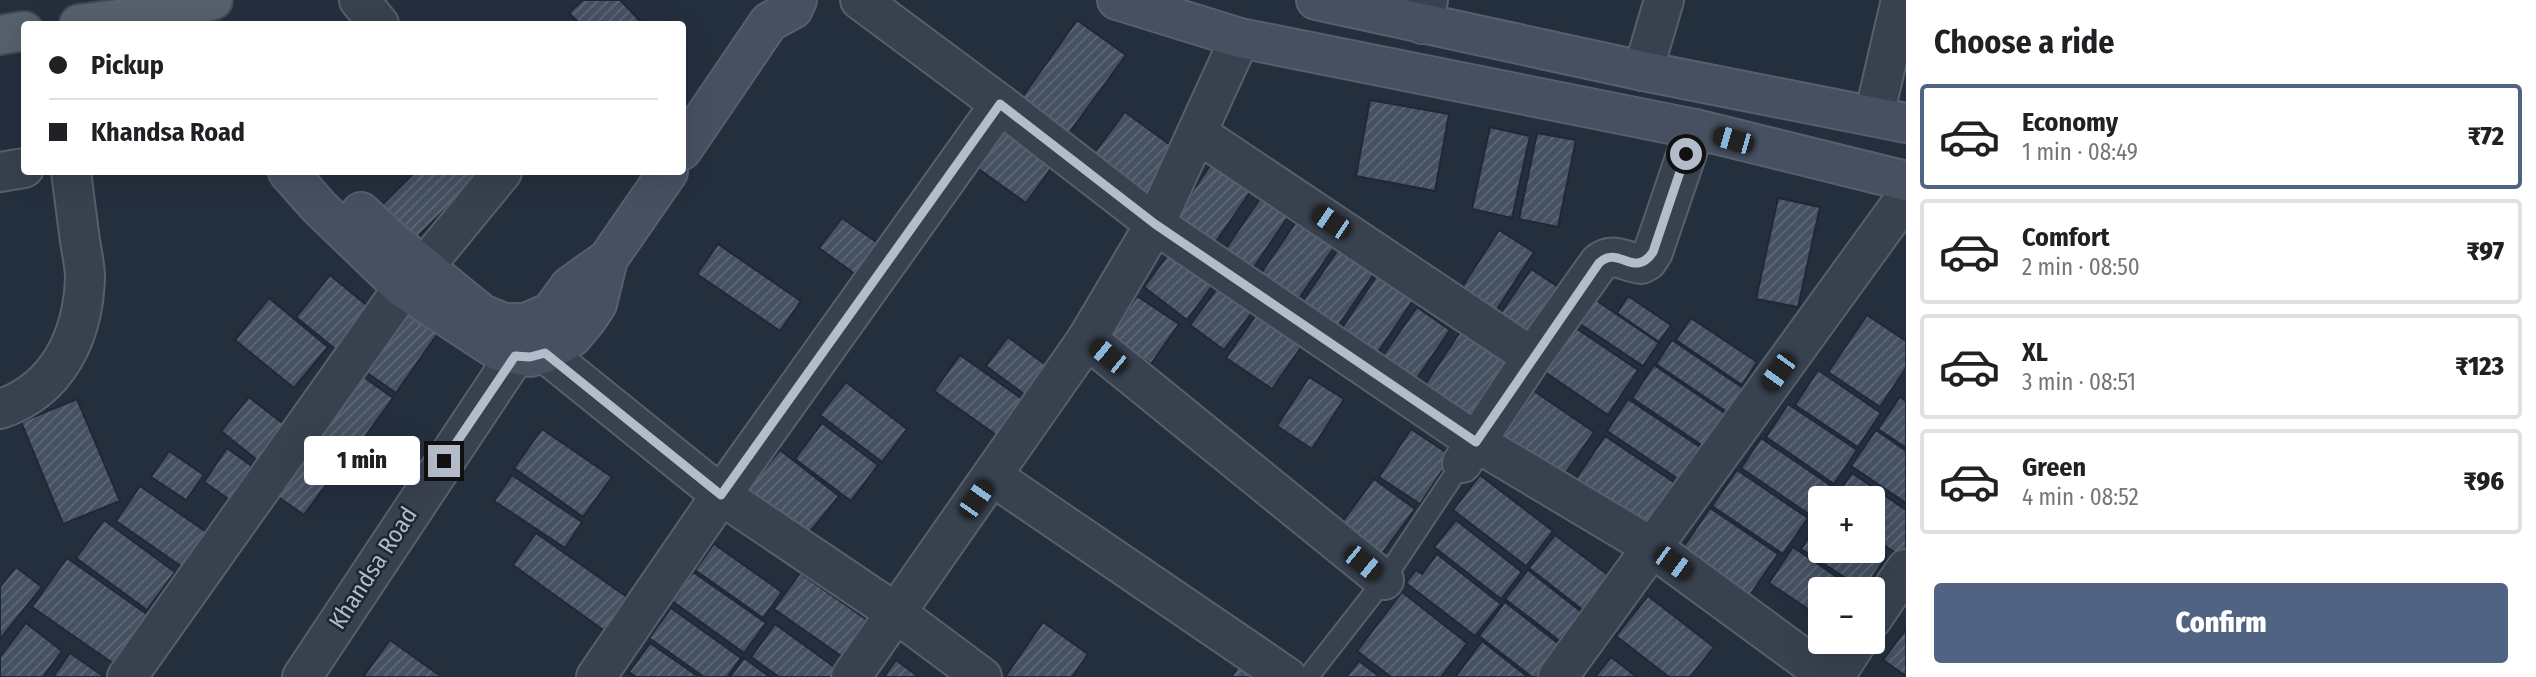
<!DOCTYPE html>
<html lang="en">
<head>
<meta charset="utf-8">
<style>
	body { margin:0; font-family:"Fira Sans Condensed",sans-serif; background:#f2f2f2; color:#202124; height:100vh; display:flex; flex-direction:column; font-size:26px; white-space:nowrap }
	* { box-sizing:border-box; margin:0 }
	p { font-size:23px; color:#757577 }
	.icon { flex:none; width:38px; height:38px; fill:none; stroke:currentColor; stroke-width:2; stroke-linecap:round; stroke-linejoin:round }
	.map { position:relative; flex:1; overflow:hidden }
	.details { display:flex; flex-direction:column; background:#fff; width:630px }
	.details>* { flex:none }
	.hud { position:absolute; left:21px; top:21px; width:665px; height:154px; border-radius:7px; box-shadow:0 7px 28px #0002; display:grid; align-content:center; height:154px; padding:0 28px; background:#fff }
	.fabs { position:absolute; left:1808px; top:486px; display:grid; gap:14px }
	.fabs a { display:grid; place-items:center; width:77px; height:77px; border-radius:7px; background:#fff; box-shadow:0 7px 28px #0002; font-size:35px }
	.end { position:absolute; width:32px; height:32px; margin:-16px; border:9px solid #b4bcc9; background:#111; box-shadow:0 0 0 4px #111 }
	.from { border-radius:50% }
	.bubble { position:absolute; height:49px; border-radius:7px; background:#fff; box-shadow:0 7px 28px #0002; font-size:23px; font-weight:800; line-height:49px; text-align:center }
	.car { position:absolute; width:21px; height:42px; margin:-21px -10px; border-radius:9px; box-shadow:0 0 5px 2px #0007; background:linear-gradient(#222 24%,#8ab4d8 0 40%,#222 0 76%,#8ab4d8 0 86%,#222 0) }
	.hud b { display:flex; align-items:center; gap:24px; height:66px; font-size:26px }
	.hud b+b { border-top:2px solid #e0e0e0 }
	.hud i { width:18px; height:18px; background:#202124 }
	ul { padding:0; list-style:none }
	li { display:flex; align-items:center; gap:21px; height:105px; margin:0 14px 10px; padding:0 14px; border:4px solid #e0e0e0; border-radius:7px }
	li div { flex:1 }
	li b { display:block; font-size:26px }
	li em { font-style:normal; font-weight:800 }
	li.on { border-color:#506383 }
	li>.icon { width:63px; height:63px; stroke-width:1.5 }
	h2 { padding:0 28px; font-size:32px; line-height:84px }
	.primary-button { display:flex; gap:14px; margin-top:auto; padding:14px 28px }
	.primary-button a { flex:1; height:80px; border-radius:7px; background:#506383; color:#fff; font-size:28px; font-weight:800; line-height:80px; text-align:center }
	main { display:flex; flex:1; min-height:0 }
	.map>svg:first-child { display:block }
</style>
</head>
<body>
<main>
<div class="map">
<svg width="1906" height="677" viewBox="0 0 1906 677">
	<defs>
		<pattern id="building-hatch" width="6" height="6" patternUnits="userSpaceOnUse" patternTransform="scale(1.75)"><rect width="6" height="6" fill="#455162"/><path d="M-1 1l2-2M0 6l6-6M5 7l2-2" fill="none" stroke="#5d6877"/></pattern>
	</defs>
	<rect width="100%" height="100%" fill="#242f3e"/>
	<g fill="url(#building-hatch)" stroke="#1f2835" stroke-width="2">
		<polygon points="583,0 620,0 643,24 580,24 569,13"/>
		<polygon points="1077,20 1126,55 1064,140 1016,106"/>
		<polygon points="1370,100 1449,114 1435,191 1356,176"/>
		<polygon points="1125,112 1184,155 1151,199 1092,156"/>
		<polygon points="1004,123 1057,160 1026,203 973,165"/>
		<polygon points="1490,127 1530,136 1512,218 1472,209"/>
		<polygon points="1537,133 1576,140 1558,227 1519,219"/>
		<polygon points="1211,164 1251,191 1213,246 1174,219"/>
		<polygon points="415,172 480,172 482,173 404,250 370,217"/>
		<polygon points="1268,187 1296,205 1248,276 1220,257"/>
		<polygon points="1778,198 1820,207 1798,307 1756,299"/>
		<polygon points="1306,207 1344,233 1291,310 1253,285"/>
		<polygon points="842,218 882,246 859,277 819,248"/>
		<polygon points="1499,230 1534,252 1490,320 1455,298"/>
		<polygon points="1346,238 1382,262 1330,338 1294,314"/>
		<polygon points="718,244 801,301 780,331 697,274"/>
		<polygon points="1176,244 1219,277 1187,320 1144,287"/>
		<polygon points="1384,265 1420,290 1370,364 1334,340"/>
		<polygon points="1531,269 1569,294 1532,349 1494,323"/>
		<polygon points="330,275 375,312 340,353 296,317"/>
		<polygon points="1222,282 1256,307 1224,350 1190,325"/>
		<polygon points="1584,292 1659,343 1643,366 1568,316"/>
		<polygon points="1137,296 1179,324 1151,364 1110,337"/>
		<polygon points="1628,296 1671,325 1659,342 1617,313"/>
		<polygon points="269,298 328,347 294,388 235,340"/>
		<polygon points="1417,307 1450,330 1409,390 1375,367"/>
		<polygon points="406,310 438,333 396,393 363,370"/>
		<polygon points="1256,315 1302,346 1272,389 1226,358"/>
		<polygon points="1867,315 1906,341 1906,368 1880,407 1828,372"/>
		<polygon points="1691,318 1757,362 1742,385 1676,340"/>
		<polygon points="1570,324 1638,370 1608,415 1539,368"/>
		<polygon points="1460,332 1517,370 1472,435 1416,398"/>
		<polygon points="1008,337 1050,368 1028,397 986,366"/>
		<polygon points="1672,340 1743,388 1727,412 1656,364"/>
		<polygon points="960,355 1025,401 999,437 934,391"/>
		<polygon points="1654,365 1726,414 1703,446 1632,398"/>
		<polygon points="1818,370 1881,413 1858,447 1795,405"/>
		<polygon points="361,375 393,398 348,460 317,437"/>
		<polygon points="1309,377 1344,399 1312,449 1277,426"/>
		<polygon points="846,382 907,429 882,462 820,415"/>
		<polygon points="1534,391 1594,432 1556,487 1496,447"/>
		<polygon points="249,397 290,429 262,464 221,431"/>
		<polygon points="1900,397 1906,401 1906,448 1878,429"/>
		<polygon points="77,399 120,501 63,524 21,422"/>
		<polygon points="1628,399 1700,447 1678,479 1607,431"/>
		<polygon points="1788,404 1857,450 1834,484 1766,437"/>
		<polygon points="822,423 878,465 851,501 795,459"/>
		<polygon points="542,429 612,477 583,517 514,468"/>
		<polygon points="1411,429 1452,456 1420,504 1379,477"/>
		<polygon points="1876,430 1906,451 1906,503 1851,466"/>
		<polygon points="1605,436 1681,487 1649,535 1573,483"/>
		<polygon points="1761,438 1833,487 1825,499 1820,499 1820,506 1813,517 1741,468"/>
		<polygon points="311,442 342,463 304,515 274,494"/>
		<polygon points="227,448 253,467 230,500 204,482"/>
		<polygon points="780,450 839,496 805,538 746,491"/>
		<polygon points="169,451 204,475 186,500 151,477"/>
		<polygon points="1737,470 1808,518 1783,554 1712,506"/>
		<polygon points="1852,473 1906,510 1906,548 1900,556 1872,537 1872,499 1834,499"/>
		<polygon points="512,475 582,522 565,548 494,501"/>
		<polygon points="1480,475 1553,531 1526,566 1453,510"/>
		<polygon points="1374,479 1415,509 1375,563 1334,533"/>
		<polygon points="140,486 212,536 188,571 116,521"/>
		<polygon points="1710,508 1778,554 1744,604 1676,558"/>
		<polygon points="104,520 175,572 147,610 76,558"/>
		<polygon points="1456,520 1522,572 1501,599 1434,547"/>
		<polygon points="1820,521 1820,551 1872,551 1872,547 1886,557 1864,590 1801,549"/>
		<polygon points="536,533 637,604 613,637 513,565"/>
		<polygon points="1555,535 1620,584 1593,618 1529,568"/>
		<polygon points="714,544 782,592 763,618 695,570"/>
		<polygon points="1793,547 1856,590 1820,590 1820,617 1769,583"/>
		<polygon points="1437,554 1501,604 1475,636 1406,583 1416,570 1422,574"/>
		<polygon points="67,558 148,615 114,664 32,607"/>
		<polygon points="16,567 42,587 0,639 0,587"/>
		<polygon points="1528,570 1593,621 1570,649 1505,599"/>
		<polygon points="693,572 766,623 744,653 672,601"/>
		<polygon points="800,573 880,629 854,665 774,609"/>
		<polygon points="1402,592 1467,643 1441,677 1391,677 1357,651"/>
		<polygon points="1648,596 1714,647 1690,677 1669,677 1616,636"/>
		<polygon points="1505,602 1568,651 1548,677 1532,677 1479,636"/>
		<polygon points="671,608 741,658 727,677 704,677 649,638"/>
		<polygon points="1043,622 1088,654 1072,677 1005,677"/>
		<polygon points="26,623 62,651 43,677 0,677 0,657"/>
		<polygon points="775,624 847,676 846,677 779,677 751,657"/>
		<polygon points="1906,629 1906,676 1883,660"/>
		<polygon points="390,640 442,677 363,677"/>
		<polygon points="1482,641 1528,677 1457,677 1456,676"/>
		<polygon points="650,643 699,677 636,677 629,672"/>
		<polygon points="70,653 103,676 102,677 53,677"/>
		<polygon points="1611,657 1637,677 1595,677"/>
		<polygon points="744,658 770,677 730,677"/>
		<polygon points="896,660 919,677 884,677"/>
		<polygon points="1359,661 1380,677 1346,677"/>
		<polygon points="1241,663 1260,677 1231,677"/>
	</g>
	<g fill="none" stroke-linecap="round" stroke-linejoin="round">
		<g stroke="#565f6c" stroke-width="23">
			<polyline id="service" points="1308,677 1384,580 1462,463"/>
		</g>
		<g stroke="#565f6c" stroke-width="42">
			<g id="minor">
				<polyline points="359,0 379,24"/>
				<polyline points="860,0 1000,104 1155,224 1476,442 1650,546 1829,677"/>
				<polyline points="1422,24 1428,0"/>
				<polyline points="1643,71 1664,0"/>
				<polyline points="1874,116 1901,0"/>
				<polyline points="1197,133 1532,357"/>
				<polyline points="0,172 24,168"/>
				<polyline points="1087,339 1384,580"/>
				<polyline points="545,353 721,495 896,613 982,677"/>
				<path d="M 0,409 C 58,390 83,336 85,278 C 85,266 82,253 80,241 C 77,218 74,195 71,172"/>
				<path d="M 1462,463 L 1532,357 L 1599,263 C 1612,251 1626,262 1641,264 L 1647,261 L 1653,252 L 1695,129"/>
				<polyline points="992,476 1287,677"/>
				<polyline points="1872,619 1906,569"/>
				<polyline points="127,677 403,288 424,267 502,172"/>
				<polyline points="596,677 721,495 1000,104"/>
				<polyline points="851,677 1087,339 1155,224 1240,38"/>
				<polyline points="1558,677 1906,197"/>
				<polyline points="1834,677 1857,642"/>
			</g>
		</g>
		<g stroke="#565f6c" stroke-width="42">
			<polyline id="tertiary" points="302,677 515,356"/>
		</g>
		<g stroke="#565f6c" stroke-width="42">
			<g id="secondary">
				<polyline points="1117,0 1240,38 1695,129 1906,181"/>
				<polyline points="1316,0 1643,71 1906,123"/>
				<polyline points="682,150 769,22 793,9 797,0"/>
				<polyline points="288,172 319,207 403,288 499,351 530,357 545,353 572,337 587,319 597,304 608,259 668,172"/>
				<polyline points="361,212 391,240 482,314 504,323 526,323 551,312 570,286 608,259"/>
			</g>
		</g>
		<g stroke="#414a57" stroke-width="42">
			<g id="primary">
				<polyline points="79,24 166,13 213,0"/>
				<polyline points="0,35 24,31"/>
			</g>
		</g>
		<use href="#service" stroke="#38414e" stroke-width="19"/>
		<use href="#minor" stroke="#38414e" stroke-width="38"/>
		<use href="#tertiary" stroke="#38414e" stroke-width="38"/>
		<use href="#secondary" stroke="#465061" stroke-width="38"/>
		<use href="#primary" stroke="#56606e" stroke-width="38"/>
	</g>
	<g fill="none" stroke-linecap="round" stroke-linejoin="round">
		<path stroke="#b4bcc9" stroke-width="9" d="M 444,461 L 515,356 L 530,357 L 545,353 L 721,495 L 1000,104 L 1155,224 L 1476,442 L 1599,263 C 1619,244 1634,280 1653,252 L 1686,154"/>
	</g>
	<g text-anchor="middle" stroke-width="5" stroke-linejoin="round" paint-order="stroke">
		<g font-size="24" fill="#b4bcc9" stroke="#1d2633">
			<text transform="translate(373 568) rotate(-57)" y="8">Khandsa Road</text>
		</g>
	</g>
</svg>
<div class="fabs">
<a>+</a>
<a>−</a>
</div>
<i class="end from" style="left:1686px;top:154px"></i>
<i class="end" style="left:444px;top:461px"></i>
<div class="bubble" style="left:304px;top:436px;width:116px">1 min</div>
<i class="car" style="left:1733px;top:140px;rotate:286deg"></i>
<i class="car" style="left:1331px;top:222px;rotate:304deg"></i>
<i class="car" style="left:1108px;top:356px;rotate:309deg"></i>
<i class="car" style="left:1778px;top:372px;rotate:216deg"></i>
<i class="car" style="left:976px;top:499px;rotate:35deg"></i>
<i class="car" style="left:1363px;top:563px;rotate:129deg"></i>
<i class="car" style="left:1673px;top:563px;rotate:126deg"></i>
<div class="hud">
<b><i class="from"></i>Pickup</b>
<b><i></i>Khandsa Road</b>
</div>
</div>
<section class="details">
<h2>Choose a ride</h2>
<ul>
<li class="on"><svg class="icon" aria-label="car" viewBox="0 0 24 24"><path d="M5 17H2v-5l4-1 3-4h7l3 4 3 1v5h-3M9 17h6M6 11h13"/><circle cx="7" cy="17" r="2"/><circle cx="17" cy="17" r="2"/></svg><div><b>Economy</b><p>1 min · 08:49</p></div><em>₹72</em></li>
<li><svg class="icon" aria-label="car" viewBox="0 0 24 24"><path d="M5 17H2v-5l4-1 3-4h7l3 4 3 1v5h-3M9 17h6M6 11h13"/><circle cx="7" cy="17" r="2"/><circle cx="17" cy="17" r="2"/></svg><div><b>Comfort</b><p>2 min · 08:50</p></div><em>₹97</em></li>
<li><svg class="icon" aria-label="car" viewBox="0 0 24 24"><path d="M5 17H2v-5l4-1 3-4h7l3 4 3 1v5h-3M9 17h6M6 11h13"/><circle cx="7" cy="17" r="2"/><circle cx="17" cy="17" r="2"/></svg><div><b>XL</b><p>3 min · 08:51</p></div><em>₹123</em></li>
<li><svg class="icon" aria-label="car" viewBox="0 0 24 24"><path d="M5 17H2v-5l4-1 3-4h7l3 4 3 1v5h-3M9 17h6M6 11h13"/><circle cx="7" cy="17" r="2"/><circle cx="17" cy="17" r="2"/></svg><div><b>Green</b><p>4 min · 08:52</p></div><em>₹96</em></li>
</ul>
<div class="primary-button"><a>Confirm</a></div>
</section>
</main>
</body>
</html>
